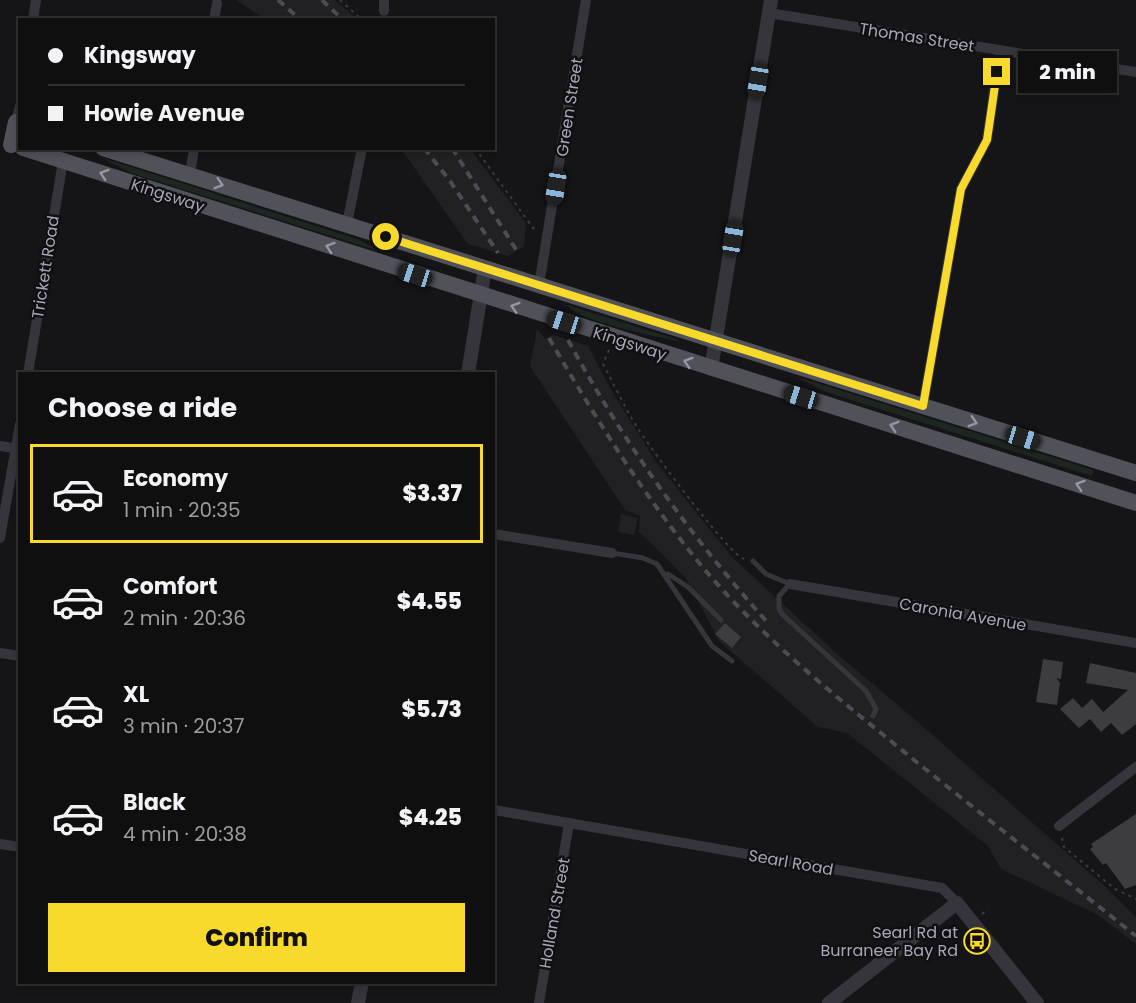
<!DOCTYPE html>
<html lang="en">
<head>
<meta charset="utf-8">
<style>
	body { margin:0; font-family:Poppins,sans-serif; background:#1e1d1e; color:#f1f3f6; height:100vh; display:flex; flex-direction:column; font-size:22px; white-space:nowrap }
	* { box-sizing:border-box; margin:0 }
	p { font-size:20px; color:#9c9c9f }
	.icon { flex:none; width:33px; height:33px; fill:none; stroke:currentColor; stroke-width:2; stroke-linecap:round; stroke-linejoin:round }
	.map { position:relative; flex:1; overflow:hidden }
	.panel { position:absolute; left:18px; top:372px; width:477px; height:612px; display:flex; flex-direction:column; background:#100f10; border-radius:0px; box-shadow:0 3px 9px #0003,0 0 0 2px #302f30 }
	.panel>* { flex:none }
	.top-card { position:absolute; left:18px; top:18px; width:477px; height:132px; border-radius:0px; box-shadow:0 3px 9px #0003,0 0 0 2px #302f30; display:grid; align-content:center; height:132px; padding:0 30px; background:#100f10 }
	.end { position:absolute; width:27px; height:27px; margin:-14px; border:8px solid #f7da2c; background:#111; box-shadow:0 0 0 3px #111 }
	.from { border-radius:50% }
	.bubble { position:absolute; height:42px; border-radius:0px; background:#100f10; box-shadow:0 3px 9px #0003,0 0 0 2px #302f30; font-size:20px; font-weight:800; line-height:42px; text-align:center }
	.car { position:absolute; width:18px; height:36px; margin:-18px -9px; border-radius:8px; box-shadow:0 0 4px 2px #0007; background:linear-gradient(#222 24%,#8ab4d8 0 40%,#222 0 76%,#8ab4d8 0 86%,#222 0) }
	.top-card b { display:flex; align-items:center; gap:21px; height:57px; font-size:22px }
	.top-card b+b { border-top:2px solid #302f30 }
	.top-card i { width:15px; height:15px; background:#f1f3f6 }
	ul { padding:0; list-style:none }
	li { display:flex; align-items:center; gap:18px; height:99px; margin:0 12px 9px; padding:0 18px; border:3px solid transparent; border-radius:0px }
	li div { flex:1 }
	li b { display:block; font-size:22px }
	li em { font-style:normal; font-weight:800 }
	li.selected { border-color:#f7da2c }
	li>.icon { width:54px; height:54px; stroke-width:1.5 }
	h2 { padding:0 30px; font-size:27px; line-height:72px }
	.cta { display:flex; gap:12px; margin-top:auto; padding:12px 30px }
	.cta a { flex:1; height:69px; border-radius:0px; background:#f7da2c; color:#111; font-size:24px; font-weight:800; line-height:69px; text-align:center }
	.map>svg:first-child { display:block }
</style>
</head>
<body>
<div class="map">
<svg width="1136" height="1003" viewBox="0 0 1136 1003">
	<rect width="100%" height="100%" fill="#151416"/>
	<g fill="#212023">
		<polygon points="236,0 335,0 357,19 265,19"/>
		<polygon points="401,149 470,149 526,223 524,247 508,256 468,244"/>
		<polygon points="537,329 545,339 553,335 588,346 613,393 657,463 731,556 836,653 912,717 1108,889 1136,917 1136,944 1098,915 1001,869 988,846 847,733 818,727 719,641 686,578 639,532 640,516 625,510 530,366"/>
		<polygon points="621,514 638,518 634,535 618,532"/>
	</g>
	<g fill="#1e2621">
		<polygon points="100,157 360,240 382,252 131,173"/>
		<path d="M 567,305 L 679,340 L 679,341 C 659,338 575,320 567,305 Z"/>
		<polygon points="795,376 1093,470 1092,476 826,392"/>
	</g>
	<g fill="#3c3c41">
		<polygon points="725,623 741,637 732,648 715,634"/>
		<polygon points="1043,659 1063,662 1061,679 1056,678 1060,683 1057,705 1036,702"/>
		<polygon points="1090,663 1136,673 1136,724 1122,735 1111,723 1101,732 1090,719 1079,728 1060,709 1073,698 1082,708 1092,699 1103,712 1128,690 1086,683"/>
		<polygon points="1136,814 1136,885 1125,889 1106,863 1103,865 1090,849 1093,847 1091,844"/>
	</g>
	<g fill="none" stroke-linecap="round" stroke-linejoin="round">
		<g stroke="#3b3c42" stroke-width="2" stroke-dasharray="3 4.5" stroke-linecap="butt">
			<polyline points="340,0 362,20"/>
			<polyline points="475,148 533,228 537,230"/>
			<path d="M 609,350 L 603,364 C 615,386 625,409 639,430 C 651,449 730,556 744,559"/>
			<polyline points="1062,838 1064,847 1115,889 1136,899"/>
			<polyline points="982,914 988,909"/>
		</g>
		<g stroke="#35353b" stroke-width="5">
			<polyline points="612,553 643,558 657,564 712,646 732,661"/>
			<polyline points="753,561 766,574 790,584"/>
			<polyline points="668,574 688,587 721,620"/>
			<polyline points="790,584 779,596 779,609 783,615 866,691 876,709 873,716"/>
		</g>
		<g stroke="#35353b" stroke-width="10">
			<polyline points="384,11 384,0"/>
			<polyline points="769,13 1136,72"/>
			<polyline points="33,20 36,0"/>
			<polyline points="214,20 217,3"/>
			<polyline points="16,122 20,106"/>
			<polyline points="190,175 194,148"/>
			<polyline points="347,224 362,148"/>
			<polyline points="539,285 586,0"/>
			<polyline points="28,374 63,161"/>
			<polyline points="923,406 961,189 987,140 1000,50"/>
			<polyline points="0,446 20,449"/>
			<polyline points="494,534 612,553"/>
			<polyline points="0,538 20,424"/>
			<polyline points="790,584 1136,643"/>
			<polyline points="0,653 20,656"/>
			<polyline points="494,810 942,888 957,903"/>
			<polyline points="1059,826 1136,767"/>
			<polyline points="0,844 20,847"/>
			<polyline points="539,1003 569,823"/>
		</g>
		<g stroke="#35353b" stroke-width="14">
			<polyline points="711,369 771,0"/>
			<polyline points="468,374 485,268"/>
			<polyline points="358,1003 362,982"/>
			<polyline points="829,1003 957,903 1037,1003"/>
		</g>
		<g stroke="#51515a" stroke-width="16">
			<polyline points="11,145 16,122"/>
			<polyline points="23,148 1136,503"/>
			<polyline points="103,148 1136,473"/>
		</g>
		<g stroke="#4c4d54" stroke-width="4" stroke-dasharray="8 6" stroke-linecap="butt">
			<polyline points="278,0 301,20"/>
			<polyline points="322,0 343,20"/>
			<polyline points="424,148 450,181 498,253"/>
			<polyline points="452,148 517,251"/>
			<path d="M 549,338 C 596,419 645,498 705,570 C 757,631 819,683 881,733 C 965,802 1051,868 1136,936"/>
			<path d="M 568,340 C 624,443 690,536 768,623"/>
		</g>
	</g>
	<defs><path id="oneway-chevron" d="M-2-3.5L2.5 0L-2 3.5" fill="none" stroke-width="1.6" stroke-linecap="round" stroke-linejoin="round" transform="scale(1.5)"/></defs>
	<g stroke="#9597a4">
		<use href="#oneway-chevron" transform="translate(104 174) rotate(-162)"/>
		<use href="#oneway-chevron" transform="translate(219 184) rotate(17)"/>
		<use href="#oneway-chevron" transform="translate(330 247) rotate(-162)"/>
		<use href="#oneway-chevron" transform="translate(515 307) rotate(-163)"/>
		<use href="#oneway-chevron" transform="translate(688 362) rotate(-162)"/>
		<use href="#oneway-chevron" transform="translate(973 422) rotate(17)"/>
		<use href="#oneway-chevron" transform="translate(894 426) rotate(-163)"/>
		<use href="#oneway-chevron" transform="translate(1080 485) rotate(-163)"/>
	</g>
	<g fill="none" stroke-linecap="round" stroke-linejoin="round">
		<polyline stroke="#f7da2c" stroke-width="8" points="386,237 923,406 961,189 987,140 997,72"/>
	</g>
	<defs>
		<g id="bus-ring" transform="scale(1.35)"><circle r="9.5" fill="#100f11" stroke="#f7da2c" stroke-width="1.5"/><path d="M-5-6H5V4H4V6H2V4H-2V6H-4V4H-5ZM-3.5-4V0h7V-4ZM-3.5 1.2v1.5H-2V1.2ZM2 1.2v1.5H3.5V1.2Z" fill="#f7da2c"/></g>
	</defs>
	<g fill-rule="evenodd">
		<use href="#bus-ring" x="977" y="941"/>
	</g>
	<g text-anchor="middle" stroke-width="5" stroke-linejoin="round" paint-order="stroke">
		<g font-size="16" fill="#a6a8b7" stroke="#100f11">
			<text transform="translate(917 37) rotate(9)" y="6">Thomas Street</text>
			<text transform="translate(569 107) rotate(-81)" y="6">Green Street</text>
			<text transform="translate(168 195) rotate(18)" y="6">Kingsway</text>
			<text transform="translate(45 267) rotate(-81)" y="6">Trickett Road</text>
			<text transform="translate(630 343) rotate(18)" y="6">Kingsway</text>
			<text transform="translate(963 614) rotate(10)" y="6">Caronia Avenue</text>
			<text transform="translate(791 862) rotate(10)" y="6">Searl Road</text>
			<text transform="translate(554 913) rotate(-80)" y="6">Holland Street</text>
		</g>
		<g font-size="16" fill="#a6a8b7" stroke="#100f11" text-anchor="end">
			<text x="958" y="938">Searl Rd at<tspan x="958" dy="18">Burraneer Bay Rd</tspan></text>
		</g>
	</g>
</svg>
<i class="end from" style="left:386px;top:237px"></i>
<i class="end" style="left:997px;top:72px"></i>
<div class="bubble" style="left:1018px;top:51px;width:99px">2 min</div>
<i class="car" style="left:758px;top:81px;rotate:189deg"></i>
<i class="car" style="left:556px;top:187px;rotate:189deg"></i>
<i class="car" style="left:733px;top:238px;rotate:9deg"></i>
<i class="car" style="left:415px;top:275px;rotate:288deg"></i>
<i class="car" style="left:564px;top:322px;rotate:288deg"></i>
<i class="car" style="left:801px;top:397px;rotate:287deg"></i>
<i class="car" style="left:1023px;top:438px;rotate:107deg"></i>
<div class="top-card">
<b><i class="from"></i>Kingsway</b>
<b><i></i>Howie Avenue</b>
</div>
<section class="panel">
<h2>Choose a ride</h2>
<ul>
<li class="selected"><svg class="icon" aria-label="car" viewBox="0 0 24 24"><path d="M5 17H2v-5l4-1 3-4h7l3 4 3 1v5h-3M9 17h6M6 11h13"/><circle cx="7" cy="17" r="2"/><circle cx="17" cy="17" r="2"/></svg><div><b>Economy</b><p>1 min · 20:35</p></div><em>$3.37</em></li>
<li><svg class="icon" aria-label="car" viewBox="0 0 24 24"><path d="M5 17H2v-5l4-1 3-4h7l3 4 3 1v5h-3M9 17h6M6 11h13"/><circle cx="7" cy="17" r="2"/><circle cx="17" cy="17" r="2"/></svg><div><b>Comfort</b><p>2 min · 20:36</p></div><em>$4.55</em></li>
<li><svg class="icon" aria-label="car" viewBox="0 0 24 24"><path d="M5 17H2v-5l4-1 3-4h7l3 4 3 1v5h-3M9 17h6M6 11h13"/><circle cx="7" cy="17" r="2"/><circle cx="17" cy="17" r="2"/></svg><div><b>XL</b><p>3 min · 20:37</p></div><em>$5.73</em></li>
<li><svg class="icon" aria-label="car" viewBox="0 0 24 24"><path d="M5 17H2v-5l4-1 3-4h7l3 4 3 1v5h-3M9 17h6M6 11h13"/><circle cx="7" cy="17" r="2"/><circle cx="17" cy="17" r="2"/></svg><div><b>Black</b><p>4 min · 20:38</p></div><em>$4.25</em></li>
</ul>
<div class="cta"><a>Confirm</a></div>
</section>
</div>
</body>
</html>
